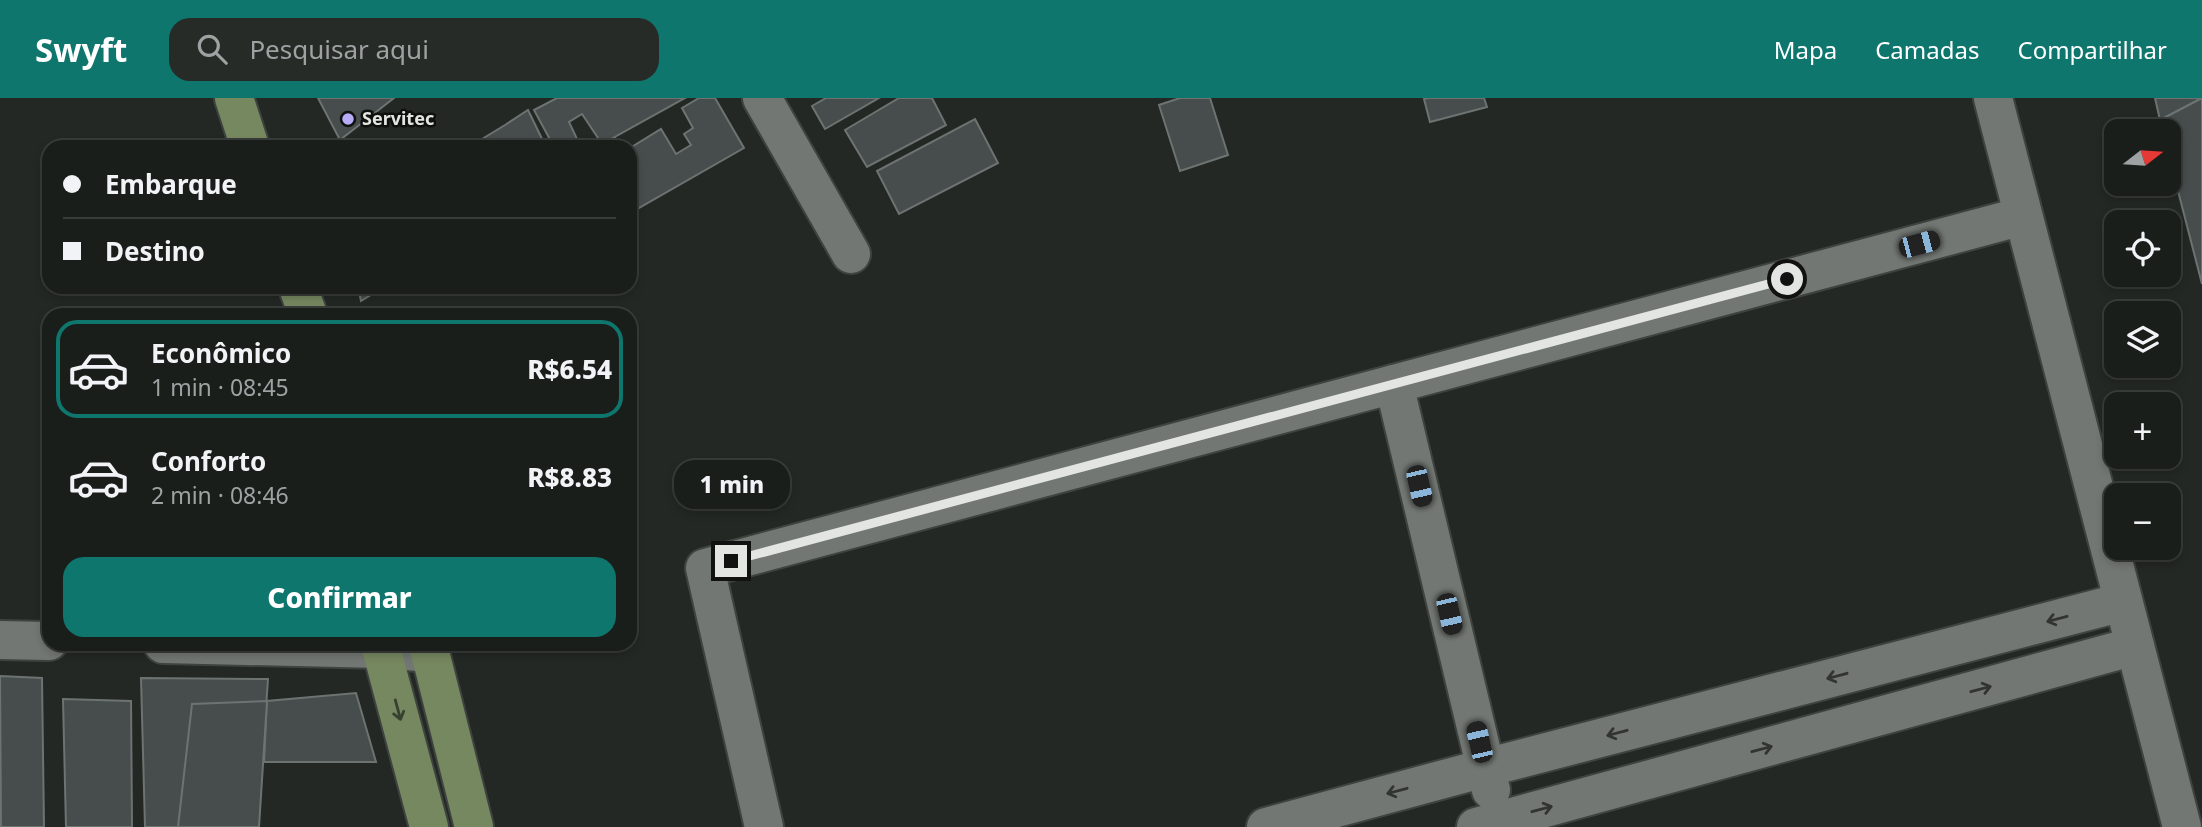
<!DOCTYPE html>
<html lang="pt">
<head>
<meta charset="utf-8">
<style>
	body { margin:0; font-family:"Noto Sans",sans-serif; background:#272b28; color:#f1f3f6; height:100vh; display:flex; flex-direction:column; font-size:26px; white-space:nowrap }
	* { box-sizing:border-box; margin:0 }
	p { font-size:23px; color:#9fa2a3 }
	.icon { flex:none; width:38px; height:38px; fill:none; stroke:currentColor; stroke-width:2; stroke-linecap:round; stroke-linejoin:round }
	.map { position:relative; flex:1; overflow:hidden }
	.details { position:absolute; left:42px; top:210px; width:595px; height:343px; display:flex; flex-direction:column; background:#1a1e1b; border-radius:21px; box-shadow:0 4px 10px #0003,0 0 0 2px #383c3a }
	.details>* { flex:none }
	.top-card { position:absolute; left:42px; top:42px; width:595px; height:154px; border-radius:21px; box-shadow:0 4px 10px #0003,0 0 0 2px #383c3a; display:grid; align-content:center; height:154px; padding:0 21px; background:#1a1e1b }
	.needle { width:46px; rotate:73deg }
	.controls { position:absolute; left:2104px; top:21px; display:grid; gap:14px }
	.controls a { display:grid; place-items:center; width:77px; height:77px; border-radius:14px; background:#1a1e1b; box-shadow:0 4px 10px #0003,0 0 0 2px #383c3a; font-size:35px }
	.end { position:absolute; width:32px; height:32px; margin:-16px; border:9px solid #e2e5e2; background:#111; box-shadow:0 0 0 4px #111 }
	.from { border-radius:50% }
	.bubble { position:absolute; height:49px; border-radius:21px; background:#1a1e1b; box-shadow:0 4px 10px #0003,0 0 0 2px #383c3a; font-size:23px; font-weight:800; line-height:49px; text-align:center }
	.car { position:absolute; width:21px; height:42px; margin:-21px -10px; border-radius:9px; box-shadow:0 0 5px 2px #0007; background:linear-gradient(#222 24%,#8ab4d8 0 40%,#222 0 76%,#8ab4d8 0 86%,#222 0) }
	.top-card b { display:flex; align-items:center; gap:24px; height:66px; font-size:26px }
	.top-card b+b { border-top:2px solid #383c3a }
	.top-card i { width:18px; height:18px; background:#f1f3f6 }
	ul { padding:12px 0 0; list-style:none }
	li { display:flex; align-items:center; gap:21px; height:98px; margin:0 14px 10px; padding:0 7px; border:4px solid transparent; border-radius:21px }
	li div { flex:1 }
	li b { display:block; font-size:26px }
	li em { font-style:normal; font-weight:800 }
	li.current { border-color:#0f766e }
	li>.icon { width:63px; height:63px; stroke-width:1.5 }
	.cta { display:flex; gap:14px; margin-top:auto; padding:14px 21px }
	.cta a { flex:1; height:80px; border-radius:21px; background:#0f766e; color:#fff; font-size:28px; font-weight:800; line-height:80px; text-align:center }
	header { display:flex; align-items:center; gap:42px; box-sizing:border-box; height:98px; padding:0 35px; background:#0f766e; color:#fff }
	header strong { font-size:33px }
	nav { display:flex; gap:38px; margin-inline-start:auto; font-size:24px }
	.search { width:490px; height:63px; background:#272b28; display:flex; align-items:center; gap:18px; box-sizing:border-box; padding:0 24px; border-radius:21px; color:#9fa2a3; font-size:26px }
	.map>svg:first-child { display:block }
</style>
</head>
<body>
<header>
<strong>Swyft</strong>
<div class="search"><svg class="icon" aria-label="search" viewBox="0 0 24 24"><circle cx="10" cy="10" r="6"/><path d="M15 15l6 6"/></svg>Pesquisar aqui</div>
<nav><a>Mapa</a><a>Camadas</a><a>Compartilhar</a></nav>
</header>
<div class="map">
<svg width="2202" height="729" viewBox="0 0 2202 729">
	<rect width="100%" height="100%" fill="#232824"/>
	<g fill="#464d4c" stroke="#6c7371" stroke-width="2">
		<polygon points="318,0 394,0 340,42"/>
		<polygon points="557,0 685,0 602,46 582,16 569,24 578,43 568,49 554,49 534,12"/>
		<polygon points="699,0 715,0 744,50 637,111 630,98 630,50 661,31 676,56 691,47 684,36 693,30 682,10"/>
		<polygon points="826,0 879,0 825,31 812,8"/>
		<polygon points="899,0 932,0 946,27 867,69 845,32"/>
		<polygon points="1180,0 1210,0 1228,57 1180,73 1159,7"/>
		<polygon points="1429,0 1484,0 1487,9 1430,24 1424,1"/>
		<polygon points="2155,0 2202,0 2160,22"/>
		<polygon points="2202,0 2202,186 2168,54 2168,33 2163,33 2160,22"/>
		<polygon points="528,12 546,49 469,49 505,27"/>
		<polygon points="975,21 998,65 899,116 877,73"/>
		<polygon points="615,40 620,49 600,49"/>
		<polygon points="358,189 384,189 361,203"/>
		<polygon points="0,578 42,580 44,729 1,729"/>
		<polygon points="141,580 268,581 258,729 145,729"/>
		<polygon points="356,595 376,664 264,664 267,603"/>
		<polygon points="63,601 131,603 132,729 66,729"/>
		<polygon points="267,603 259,729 178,729 192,606"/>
	</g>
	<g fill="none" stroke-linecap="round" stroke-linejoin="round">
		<g stroke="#3f4340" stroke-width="42">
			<g id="minor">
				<polyline points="762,0 851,156"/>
				<polyline points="1993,0 2182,729"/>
				<polyline points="1394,286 1491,692"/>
				<polyline points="0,542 49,543"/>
				<polyline points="163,546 382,551 431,555"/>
				<polyline points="764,729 705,470 2023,118"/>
				<polyline points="1266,729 1485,670 2123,504"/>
				<polyline points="1476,729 2135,548"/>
			</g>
		</g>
		<g stroke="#3f4340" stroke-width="42">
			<g id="major">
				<polyline points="234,0 250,49"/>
				<polyline points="298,189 308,217"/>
				<polyline points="380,546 429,729"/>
				<polyline points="428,546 474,729"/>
			</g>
		</g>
		<use href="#minor" stroke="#727773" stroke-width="38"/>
		<use href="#major" stroke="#768860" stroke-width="38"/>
	</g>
	<defs><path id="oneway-shaft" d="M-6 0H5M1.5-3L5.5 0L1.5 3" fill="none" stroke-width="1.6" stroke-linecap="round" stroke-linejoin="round" transform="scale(1.75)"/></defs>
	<g stroke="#313431">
		<use href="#oneway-shaft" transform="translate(2057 521) rotate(165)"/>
		<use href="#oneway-shaft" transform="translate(1837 578) rotate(165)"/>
		<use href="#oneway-shaft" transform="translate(1981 591) rotate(-15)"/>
		<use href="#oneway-shaft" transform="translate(1617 635) rotate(165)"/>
		<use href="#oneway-shaft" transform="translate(1762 651) rotate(-15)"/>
		<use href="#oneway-shaft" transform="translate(1397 693) rotate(165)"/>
		<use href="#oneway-shaft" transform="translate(1542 711) rotate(-15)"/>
	</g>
	<use stroke="#38402f" href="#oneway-shaft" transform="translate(398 612) rotate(75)"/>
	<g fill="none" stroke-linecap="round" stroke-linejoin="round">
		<polyline stroke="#e2e5e2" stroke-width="9" points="731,463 1787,181"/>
	</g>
	<circle fill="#b6acf8" stroke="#0e100e" stroke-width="2.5" cx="348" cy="21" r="7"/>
	<g text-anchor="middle" stroke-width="5" stroke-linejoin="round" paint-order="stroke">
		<g font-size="18" font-weight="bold" fill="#e2e5e2" stroke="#0e100e" text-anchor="start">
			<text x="362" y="27">Servitec</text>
		</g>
	</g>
</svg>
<div class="controls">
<a><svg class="needle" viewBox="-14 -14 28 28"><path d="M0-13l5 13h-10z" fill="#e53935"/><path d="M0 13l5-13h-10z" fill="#9fa2a3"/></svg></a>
<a><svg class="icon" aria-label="locate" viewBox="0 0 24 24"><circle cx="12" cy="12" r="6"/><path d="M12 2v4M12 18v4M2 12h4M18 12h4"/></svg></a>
<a><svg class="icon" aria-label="layers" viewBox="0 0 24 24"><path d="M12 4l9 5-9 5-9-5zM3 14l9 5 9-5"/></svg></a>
<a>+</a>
<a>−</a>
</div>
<i class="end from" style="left:1787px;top:181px"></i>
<i class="end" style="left:731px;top:463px"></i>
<div class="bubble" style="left:674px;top:362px;width:116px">1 min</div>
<i class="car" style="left:1919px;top:146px;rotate:75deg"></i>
<i class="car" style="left:1419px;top:388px;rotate:167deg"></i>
<i class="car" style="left:1449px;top:516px;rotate:167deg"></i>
<i class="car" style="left:1479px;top:644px;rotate:347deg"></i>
<div class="top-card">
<b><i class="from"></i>Embarque</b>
<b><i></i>Destino</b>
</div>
<section class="details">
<ul>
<li class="current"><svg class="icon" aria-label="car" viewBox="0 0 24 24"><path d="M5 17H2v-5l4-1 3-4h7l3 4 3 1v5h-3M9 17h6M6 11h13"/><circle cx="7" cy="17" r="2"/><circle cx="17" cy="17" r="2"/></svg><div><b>Econômico</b><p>1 min · 08:45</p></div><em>R$6.54</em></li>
<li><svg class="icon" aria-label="car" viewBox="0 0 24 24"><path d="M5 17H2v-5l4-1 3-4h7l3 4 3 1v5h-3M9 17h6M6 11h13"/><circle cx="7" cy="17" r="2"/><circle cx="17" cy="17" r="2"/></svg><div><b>Conforto</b><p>2 min · 08:46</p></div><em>R$8.83</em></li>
</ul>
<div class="cta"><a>Confirmar</a></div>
</section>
</div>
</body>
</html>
